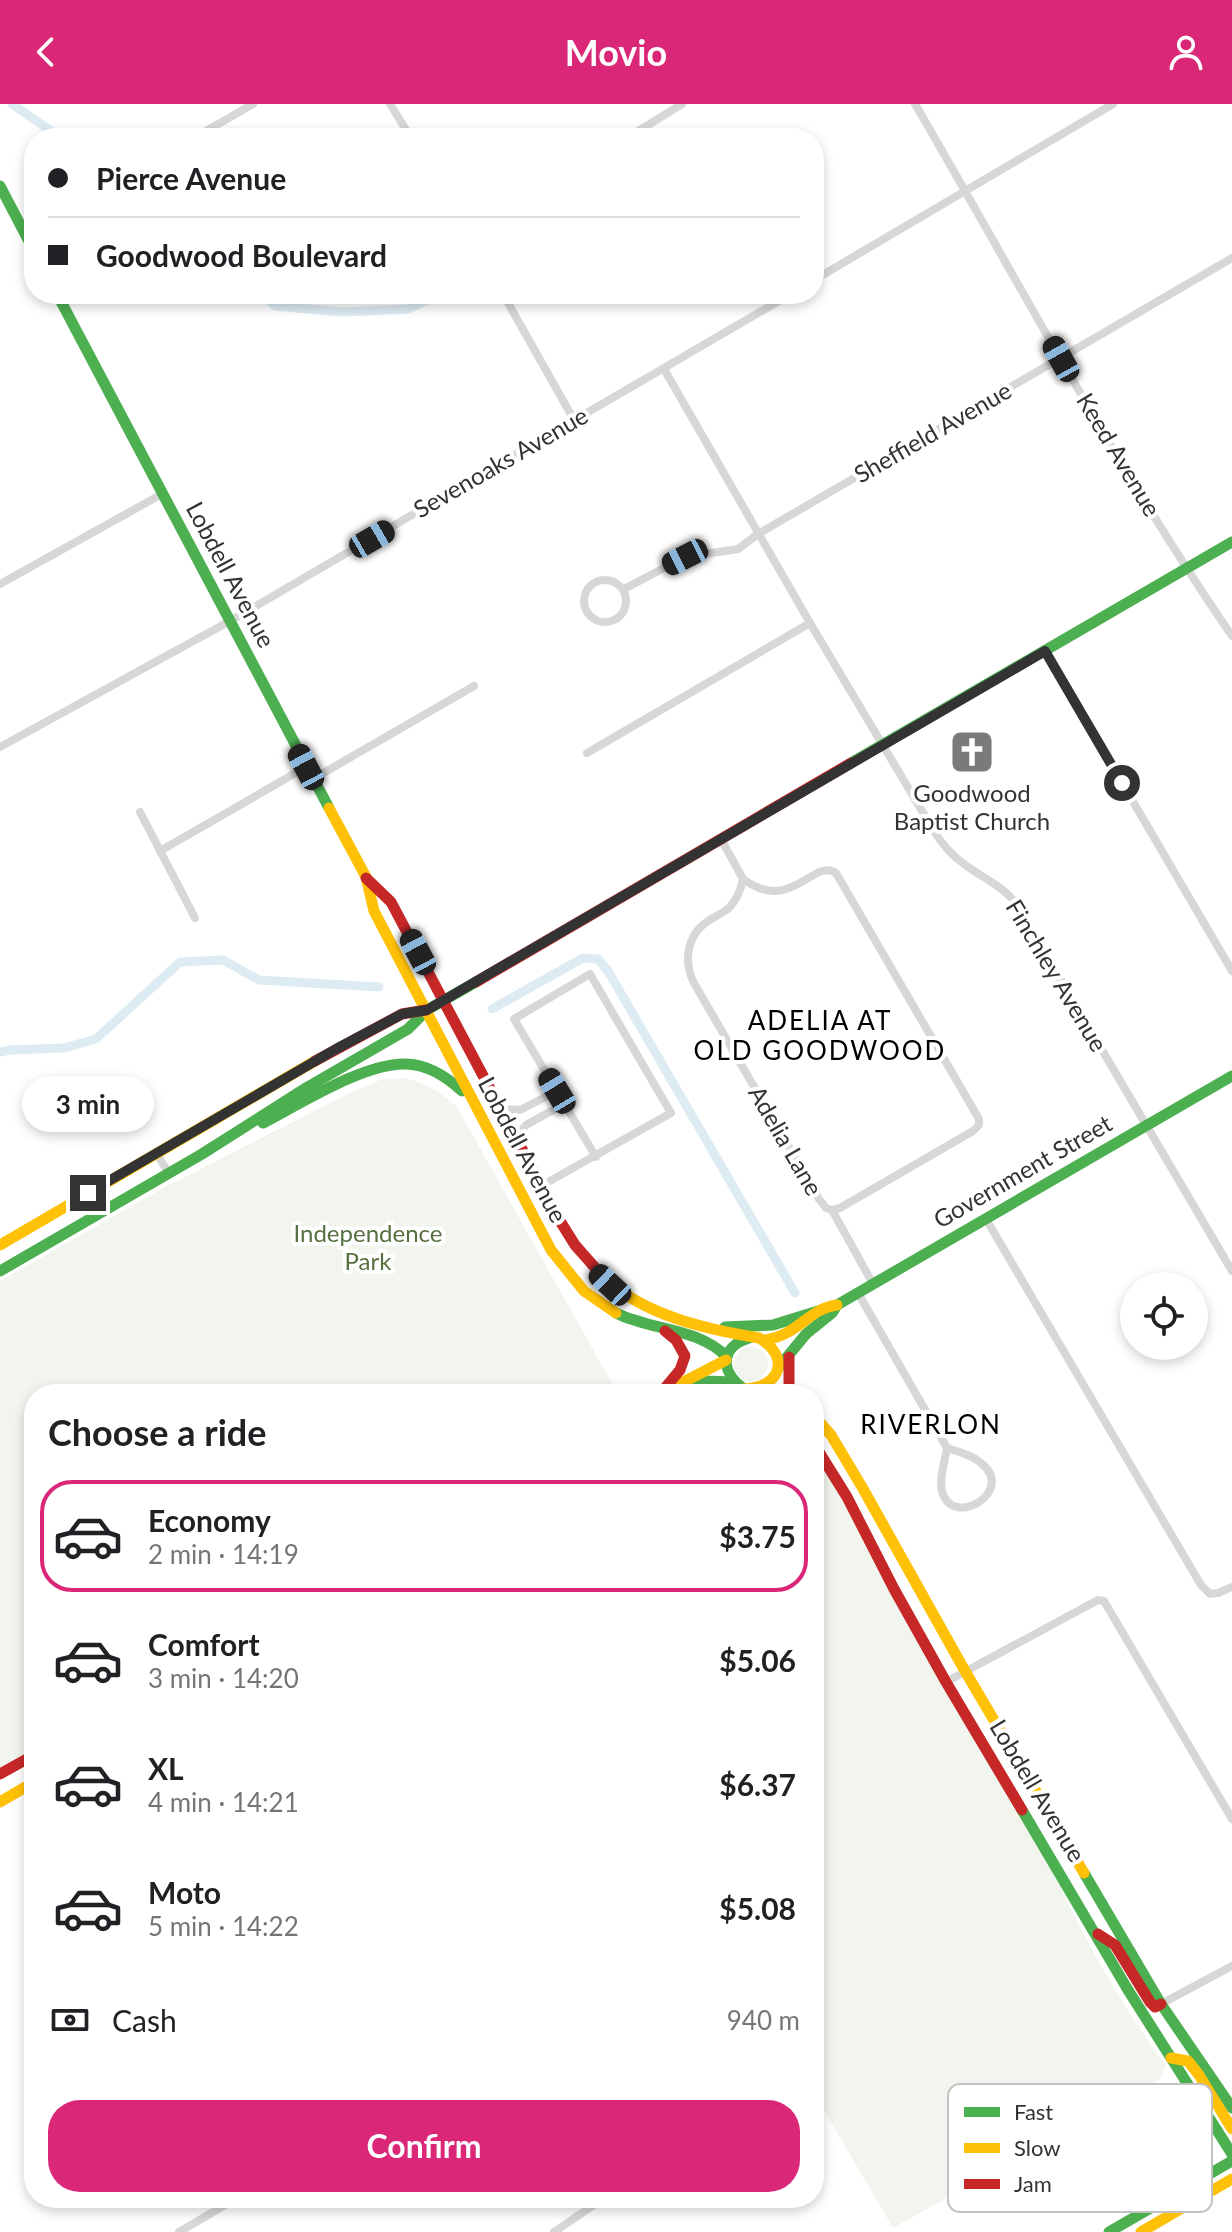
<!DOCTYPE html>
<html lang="en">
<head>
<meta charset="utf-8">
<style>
	body { margin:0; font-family:Lato,sans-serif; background:#f6f6f6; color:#202124; height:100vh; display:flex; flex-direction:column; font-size:30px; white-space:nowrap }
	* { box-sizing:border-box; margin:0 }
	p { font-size:26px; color:#757577 }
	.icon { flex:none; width:44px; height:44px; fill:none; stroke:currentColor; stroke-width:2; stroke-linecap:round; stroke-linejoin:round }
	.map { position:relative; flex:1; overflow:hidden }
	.side { position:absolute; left:24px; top:1280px; width:800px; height:824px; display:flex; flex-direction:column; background:#fff; border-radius:32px; box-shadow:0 4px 12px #0003 }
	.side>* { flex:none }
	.hud { position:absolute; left:24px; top:24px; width:800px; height:176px; border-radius:32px; box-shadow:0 4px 12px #0003; display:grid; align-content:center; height:176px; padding:0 24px; background:#fff }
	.controls { position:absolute; left:1120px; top:1168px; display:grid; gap:16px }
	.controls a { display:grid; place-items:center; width:88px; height:88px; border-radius:50%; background:#fff; box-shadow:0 4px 12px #0003; font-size:40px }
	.end { position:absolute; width:36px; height:36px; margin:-18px; border:10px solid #333; background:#fff; box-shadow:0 0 0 4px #fff }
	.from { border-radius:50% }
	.bubble { position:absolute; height:56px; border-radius:28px; background:#fff; box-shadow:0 4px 12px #0003; font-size:26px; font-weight:700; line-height:56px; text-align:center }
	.car { position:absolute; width:24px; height:48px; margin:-24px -12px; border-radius:10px; box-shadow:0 0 6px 2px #0007; background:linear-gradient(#222 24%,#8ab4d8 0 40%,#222 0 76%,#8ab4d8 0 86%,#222 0) }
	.hud b { display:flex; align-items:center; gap:28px; height:76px; font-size:30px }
	.hud b+b { border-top:2px solid #e0e0e0 }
	.hud i { width:20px; height:20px; background:#202124 }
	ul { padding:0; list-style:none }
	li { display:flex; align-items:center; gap:24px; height:112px; margin:0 16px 12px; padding:0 8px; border:4px solid transparent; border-radius:32px }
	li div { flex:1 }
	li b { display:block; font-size:30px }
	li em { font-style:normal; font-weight:700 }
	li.active { border-color:#db2777 }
	li>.icon { width:72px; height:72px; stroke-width:1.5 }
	h2 { padding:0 24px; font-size:36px; line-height:96px }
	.pay { display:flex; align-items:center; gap:20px; height:88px; padding:0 24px; font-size:30px }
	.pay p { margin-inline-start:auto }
	.action { display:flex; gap:16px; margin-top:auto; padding:16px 24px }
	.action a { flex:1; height:92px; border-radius:32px; background:#db2777; color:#fff; font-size:32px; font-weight:700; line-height:92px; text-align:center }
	header { display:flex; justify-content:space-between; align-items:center; height:104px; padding:0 24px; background:#db2777; color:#fff; font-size:36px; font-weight:700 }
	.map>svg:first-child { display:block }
</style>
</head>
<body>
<header><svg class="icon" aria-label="back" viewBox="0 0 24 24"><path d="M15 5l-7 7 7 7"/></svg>Movio<svg class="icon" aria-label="person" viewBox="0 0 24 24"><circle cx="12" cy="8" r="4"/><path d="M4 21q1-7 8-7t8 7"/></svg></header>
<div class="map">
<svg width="1232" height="2128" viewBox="0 0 1232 2128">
	<rect width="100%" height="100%" fill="#fff"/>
	<g fill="#f1f5ed">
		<path d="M 405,974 C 427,980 441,988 457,1003 L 614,1283 L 614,1290 L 34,1290 L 34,1649 L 0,1669 L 0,1177 L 165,1083 L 356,986 L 380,976 Z"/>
		<circle cx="751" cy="1260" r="17"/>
		<path d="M 814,1346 L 826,1360 L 899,1502 L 1058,1778 C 1088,1842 1124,1905 1166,1962 L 1160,1975 L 893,2124 L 814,1989 Z"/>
	</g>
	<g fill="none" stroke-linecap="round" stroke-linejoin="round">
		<g stroke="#ddebf3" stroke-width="9">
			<polyline points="12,0 61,34"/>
			<polyline points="262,190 275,202 343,208 409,205 439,190"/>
			<polyline points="492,905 583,854 598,855 608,867 795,1189"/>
			<polyline points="0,948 10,946 64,944 96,935 180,858 223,856 259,876 379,883"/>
		</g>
		<g stroke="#d7d7d7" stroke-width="8">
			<polyline points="390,0 411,34"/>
			<path d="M 915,0 C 1019,178 1115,362 1232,532"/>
			<polyline points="194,34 253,0"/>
			<polyline points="627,34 682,0"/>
			<polyline points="814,176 1113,0"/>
			<polyline points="503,190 574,316"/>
			<path d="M 664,265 L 810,519 L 934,727 C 942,740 951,751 964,760 C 981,773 1001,781 1015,798 L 1232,1167"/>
			<circle cx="605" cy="497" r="21"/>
			<polyline points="0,480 162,390"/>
			<polyline points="624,485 685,453 738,445 758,430 1232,154"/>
			<polyline points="1045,547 1232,867"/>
			<polyline points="0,643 230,517 791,190"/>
			<polyline points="587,649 810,519"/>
			<polyline points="313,675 474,582"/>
			<polyline points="140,708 195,814"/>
			<polyline points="721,735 743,775"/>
			<polyline points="160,747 306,663"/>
			<polyline points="501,1005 520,1006 557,987"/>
			<polyline points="516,1034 526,1021 564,1000"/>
			<polyline points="157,1050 169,1070"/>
			<polyline points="541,1082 671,1009 590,870 514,915 596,1053"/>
			<path d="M 832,1106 L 840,1104 L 973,1027 L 979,1021 L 979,1015 L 836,769 C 813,753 792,811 743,775 C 741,785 737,795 730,803 C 724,809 715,812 708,817 C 687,831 683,857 694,879 L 819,1095 L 826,1104 L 832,1106 L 873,1180"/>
			<polyline points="986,1115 1201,1481 1210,1490 1218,1489 1232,1483"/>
			<path d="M 858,1189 L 947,1344 C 959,1348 972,1351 981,1359 C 1017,1387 952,1426 942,1387 C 939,1374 945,1356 947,1344"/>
			<polyline points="946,1578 1098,1496 1104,1497 1232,1715"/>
			<polyline points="24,1656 34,1672"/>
			<polyline points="1161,1900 1232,1862"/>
			<polyline points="179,2128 237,2094"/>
			<polyline points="554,2128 604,2094"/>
		</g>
		<g stroke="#4caf50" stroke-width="11">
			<polyline points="0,82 34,147"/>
			<polyline points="57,190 329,704"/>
			<polyline points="851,659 1232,438"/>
			<path d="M 263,1019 C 300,1000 365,958 407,960 C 427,961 447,973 462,987"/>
			<polyline points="0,1167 202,1050 306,984 408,925 427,906 476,878"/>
			<path d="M 616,1209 C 652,1227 697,1223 727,1253"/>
			<polyline points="725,1223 773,1221 818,1207"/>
			<polyline points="778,1264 806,1230 832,1209 837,1201 1232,972"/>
			<path d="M 747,1287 C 720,1269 717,1243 752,1233"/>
			<polyline points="680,1290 704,1277 733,1278"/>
			<polyline points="1022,1706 1128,1886 1232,2050"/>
			<polyline points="1084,1769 1161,1900 1232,2004"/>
			<polyline points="1109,2128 1232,2057"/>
		</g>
		<g stroke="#ffc107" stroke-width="11">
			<polyline points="329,704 366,773 374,807 551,1146 584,1187 616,1209"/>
			<polyline points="0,1141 315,957"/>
			<path d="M 605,1175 C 647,1212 705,1225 759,1234 C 792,1253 780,1284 744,1285"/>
			<path d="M 765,1236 C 799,1231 809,1204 837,1201"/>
			<polyline points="670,1285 726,1256"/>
			<polyline points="814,1312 831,1331 862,1383 965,1567 1084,1769"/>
			<polyline points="0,1698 34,1678"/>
			<polyline points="1171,1954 1188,1957 1199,1971 1232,2025"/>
			<polyline points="1141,2128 1232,2075"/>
		</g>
		<g stroke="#c62828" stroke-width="11">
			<polyline points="366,774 391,798 560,1117 575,1141 605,1175"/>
			<polyline points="476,878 851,659"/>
			<polyline points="315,957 402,910 426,906"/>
			<polyline points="789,1253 789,1284"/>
			<polyline points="660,1290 680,1266 685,1252 676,1236 665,1227"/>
			<polyline points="698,1290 716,1288 730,1290"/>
			<polyline points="814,1340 847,1393 894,1485 946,1578 1022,1706"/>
			<polyline points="0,1670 34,1651"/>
			<polyline points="1098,1830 1115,1841 1150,1898 1155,1903 1161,1900"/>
		</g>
	</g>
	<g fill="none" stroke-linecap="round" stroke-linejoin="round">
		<polyline stroke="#333" stroke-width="10" points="88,1089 336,945 402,910 427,906 1045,547 1122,679"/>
	</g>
	<defs>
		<g id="church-square" transform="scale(2.3)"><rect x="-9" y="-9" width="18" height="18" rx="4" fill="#7a7a7a" stroke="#fff"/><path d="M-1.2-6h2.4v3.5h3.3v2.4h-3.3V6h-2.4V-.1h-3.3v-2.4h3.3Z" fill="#fff"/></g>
	</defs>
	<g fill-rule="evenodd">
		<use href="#church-square" x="972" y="648"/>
	</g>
	<g text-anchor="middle" stroke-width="8" stroke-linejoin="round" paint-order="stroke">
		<g font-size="24" fill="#333" stroke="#fff">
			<text transform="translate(933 329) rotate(-30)" y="8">Sheffield Avenue</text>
			<text transform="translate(1118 351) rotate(59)" y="8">Keed Avenue</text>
			<text transform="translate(501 359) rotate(-30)" y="8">Sevenoaks Avenue</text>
			<text transform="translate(230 471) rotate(62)" y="8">Lobdell Avenue</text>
			<text transform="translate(1056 872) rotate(59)" y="8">Finchley Avenue</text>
			<text transform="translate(785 1037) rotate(60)" y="8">Adelia Lane</text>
			<text transform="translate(522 1046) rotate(62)" y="8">Lobdell Avenue</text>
			<text transform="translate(1023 1068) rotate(-30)" y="8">Government Street</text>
			<text transform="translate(1037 1687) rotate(59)" y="8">Lobdell Avenue</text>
		</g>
		<g font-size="24" fill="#333" stroke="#fff">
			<text x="972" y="698">Goodwood<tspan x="972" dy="28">Baptist Church</tspan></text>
		</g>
		<g font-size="24" fill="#56703f" stroke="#fff">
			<text x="368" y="1138">Independence<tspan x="368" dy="28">Park</tspan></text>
		</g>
		<g font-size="26" letter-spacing="2" fill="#000" stroke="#fff">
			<text x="820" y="926">ADELIA AT<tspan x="820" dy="30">OLD GOODWOOD</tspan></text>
			<text x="931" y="1330">RIVERLON</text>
		</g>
	</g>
	<rect x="948" y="1980" width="264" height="128" rx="12" fill="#fff" stroke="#c2c2c2" stroke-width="2"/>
	<rect x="964" y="2003" width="36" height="10" fill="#4caf50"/>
	<rect x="964" y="2039" width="36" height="10" fill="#ffc107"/>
	<rect x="964" y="2075" width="36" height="10" fill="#c62828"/>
	<g font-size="22" fill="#333">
		<text x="1014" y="2016">Fast</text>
		<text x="1014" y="2052">Slow</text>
		<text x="1014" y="2088">Jam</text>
	</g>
</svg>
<div class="controls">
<a><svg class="icon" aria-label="locate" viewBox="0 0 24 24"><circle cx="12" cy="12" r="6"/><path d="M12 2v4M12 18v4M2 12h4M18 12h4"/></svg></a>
</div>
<i class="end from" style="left:1122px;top:679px"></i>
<i class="end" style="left:88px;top:1089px"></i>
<div class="bubble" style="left:22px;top:972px;width:132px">3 min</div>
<i class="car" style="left:1061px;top:255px;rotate:331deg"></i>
<i class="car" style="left:372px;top:435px;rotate:60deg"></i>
<i class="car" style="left:685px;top:453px;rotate:243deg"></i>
<i class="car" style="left:306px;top:663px;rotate:332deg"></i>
<i class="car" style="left:418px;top:848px;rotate:332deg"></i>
<i class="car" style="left:557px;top:987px;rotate:329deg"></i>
<i class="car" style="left:610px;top:1181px;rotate:313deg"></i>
<div class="hud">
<b><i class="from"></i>Pierce Avenue</b>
<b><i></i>Goodwood Boulevard</b>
</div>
<section class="side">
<h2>Choose a ride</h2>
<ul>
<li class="active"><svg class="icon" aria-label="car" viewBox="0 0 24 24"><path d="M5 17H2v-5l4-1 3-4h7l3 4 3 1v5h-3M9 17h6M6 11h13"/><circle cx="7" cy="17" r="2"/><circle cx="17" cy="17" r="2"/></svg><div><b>Economy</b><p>2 min · 14:19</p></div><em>$3.75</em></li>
<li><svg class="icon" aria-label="car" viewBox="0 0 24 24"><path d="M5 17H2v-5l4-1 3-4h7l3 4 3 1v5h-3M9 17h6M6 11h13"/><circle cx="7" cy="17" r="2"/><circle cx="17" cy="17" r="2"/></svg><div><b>Comfort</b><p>3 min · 14:20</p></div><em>$5.06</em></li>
<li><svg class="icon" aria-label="car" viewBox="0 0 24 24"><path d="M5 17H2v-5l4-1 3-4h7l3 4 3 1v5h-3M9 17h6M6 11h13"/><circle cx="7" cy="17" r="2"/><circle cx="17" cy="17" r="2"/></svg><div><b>XL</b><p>4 min · 14:21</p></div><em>$6.37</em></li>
<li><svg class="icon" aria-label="car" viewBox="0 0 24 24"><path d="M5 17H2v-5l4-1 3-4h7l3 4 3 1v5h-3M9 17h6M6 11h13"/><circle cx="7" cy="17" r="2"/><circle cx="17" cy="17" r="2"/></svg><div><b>Moto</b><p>5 min · 14:22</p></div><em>$5.08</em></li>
</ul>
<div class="pay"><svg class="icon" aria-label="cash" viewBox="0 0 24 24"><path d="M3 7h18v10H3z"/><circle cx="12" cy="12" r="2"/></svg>Cash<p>940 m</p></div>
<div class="action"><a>Confirm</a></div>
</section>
</div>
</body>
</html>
